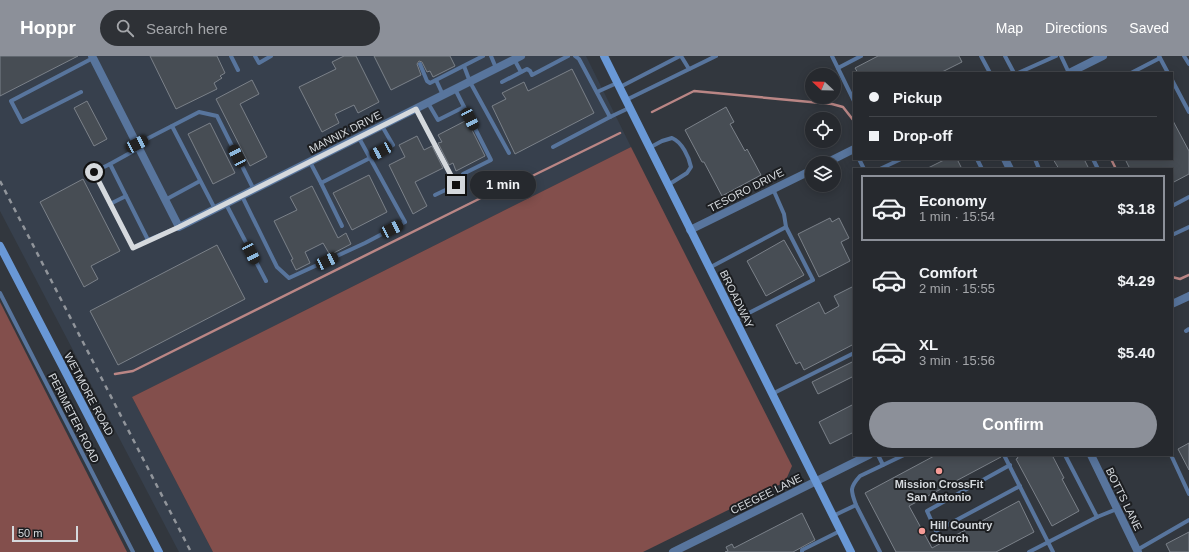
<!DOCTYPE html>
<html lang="en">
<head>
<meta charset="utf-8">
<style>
	body { margin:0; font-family:Helvetica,sans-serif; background:#2e3136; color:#f1f3f6; height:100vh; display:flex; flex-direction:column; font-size:15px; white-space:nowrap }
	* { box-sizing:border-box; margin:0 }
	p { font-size:13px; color:#a4a6aa }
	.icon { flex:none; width:22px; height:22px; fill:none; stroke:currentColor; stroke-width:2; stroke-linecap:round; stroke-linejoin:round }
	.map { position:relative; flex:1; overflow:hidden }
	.panel { position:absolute; left:853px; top:112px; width:320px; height:288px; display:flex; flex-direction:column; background:#26292e; border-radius:0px; box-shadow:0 2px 10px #0003,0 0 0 1px #42454a }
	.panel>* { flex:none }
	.guide { position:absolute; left:853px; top:16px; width:320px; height:88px; border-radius:0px; box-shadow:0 2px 10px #0003,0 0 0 1px #42454a; display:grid; align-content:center; height:88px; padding:0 16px; background:#26292e }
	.needle { width:26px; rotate:292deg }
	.tools { position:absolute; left:805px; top:12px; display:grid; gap:8px }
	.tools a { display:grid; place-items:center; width:36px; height:36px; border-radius:50%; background:#26292e; box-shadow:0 2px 10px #0003,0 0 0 1px #42454a; font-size:20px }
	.scale { position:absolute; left:12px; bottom:10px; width:66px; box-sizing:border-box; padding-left:4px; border:2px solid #d5d9dd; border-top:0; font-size:11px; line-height:14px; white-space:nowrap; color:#d5d9dd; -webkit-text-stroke:3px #1c1e21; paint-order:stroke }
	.end { position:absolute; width:18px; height:18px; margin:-9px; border:5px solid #d5d9dd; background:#111; box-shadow:0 0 0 2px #111 }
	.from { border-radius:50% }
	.bubble { position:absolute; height:28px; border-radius:14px; background:#26292e; box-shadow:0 2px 10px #0003,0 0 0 1px #42454a; font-size:13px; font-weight:700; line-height:28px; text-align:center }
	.car { position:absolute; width:12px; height:24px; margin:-12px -6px; border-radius:5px; box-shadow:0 0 3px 1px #0007; background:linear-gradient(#222 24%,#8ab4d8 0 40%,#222 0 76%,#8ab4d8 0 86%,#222 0) }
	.guide b { display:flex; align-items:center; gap:14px; height:38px; font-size:15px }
	.guide b+b { border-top:1px solid #42454a }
	.guide i { width:10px; height:10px; background:#f1f3f6 }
	ul { padding:7px 0 0; list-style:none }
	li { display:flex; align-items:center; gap:12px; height:66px; margin:0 8px 6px; padding:0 8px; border:2px solid transparent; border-radius:0px }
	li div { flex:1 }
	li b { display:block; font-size:15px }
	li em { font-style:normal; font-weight:700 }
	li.selected { border-color:#8c9099 }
	li>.icon { width:36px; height:36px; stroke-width:1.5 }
	.primary-button { display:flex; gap:8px; margin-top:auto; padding:8px 16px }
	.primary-button a { flex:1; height:46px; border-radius:24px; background:#8c9099; color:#fff; font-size:16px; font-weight:700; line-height:46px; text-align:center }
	header { display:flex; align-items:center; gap:24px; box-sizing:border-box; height:56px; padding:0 20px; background:#8c9099; color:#fff }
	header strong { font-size:19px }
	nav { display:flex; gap:22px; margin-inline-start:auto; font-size:14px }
	.search { width:280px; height:36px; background:#2e3136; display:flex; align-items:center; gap:10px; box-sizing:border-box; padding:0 14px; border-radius:22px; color:#a4a6aa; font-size:15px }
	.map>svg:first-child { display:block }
</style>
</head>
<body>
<header>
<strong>Hoppr</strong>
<div class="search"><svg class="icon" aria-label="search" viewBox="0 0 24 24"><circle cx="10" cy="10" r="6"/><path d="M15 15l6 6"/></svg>Search here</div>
<nav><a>Map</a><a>Directions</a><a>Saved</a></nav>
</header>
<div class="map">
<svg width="1189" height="496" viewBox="0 0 1189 496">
	<rect width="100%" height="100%" fill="#32373e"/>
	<polygon fill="#37404d" points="0,0 586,0 631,91 132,341 213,496 179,496 0,155"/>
	<g fill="#834f4c">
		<polygon points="631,91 792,410 785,426 643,496 213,496 132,341"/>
		<polygon points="0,246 127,496 0,496"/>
	</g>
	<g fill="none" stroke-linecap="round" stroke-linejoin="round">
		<g stroke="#ba8685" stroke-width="2.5">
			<polyline points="652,56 694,35 832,48 843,51 854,65"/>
			<polyline points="1111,103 1116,113"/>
			<polyline points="1172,221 1180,223 1189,219"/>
			<polyline points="115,318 133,315 509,128 524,124 620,77"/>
		</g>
	</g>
	<g fill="#474d54" stroke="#7b8189">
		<polygon points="0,0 78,0 0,40"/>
		<polygon points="150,0 217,0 225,17 220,20 222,22 214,27 217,33 176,53"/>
		<polygon points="344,0 356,0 379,46 358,57 354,49 335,58 339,67 322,76 299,31 336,13 332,6"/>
		<polygon points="374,0 450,0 455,10 433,21 430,15 427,16 422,6 419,5 417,8 421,19 391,34"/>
		<polygon points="878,0 959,0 962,6 940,17 858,17 855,12"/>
		<polygon points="572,13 594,57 515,98 492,50 506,43 502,37 524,26 528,35"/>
		<polygon points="252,24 259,38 240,48 267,101 250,110 216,43"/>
		<polygon points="87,45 107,83 94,90 74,52"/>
		<polygon points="726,51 734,66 730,68 745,95 747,93 761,119 722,140 704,106 702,106 685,74"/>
		<polygon points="1172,63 1189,95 1189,118 1172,127 1172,113 1130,113 1125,103 1172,103"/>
		<polygon points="467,64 485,100 456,115 453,107 449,109 438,87 442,86 438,79"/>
		<polygon points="210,67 235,117 213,128 188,78"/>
		<polygon points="417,80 424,94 432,90 443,112 415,126 427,150 413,158 389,109 405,101 399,89"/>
		<polygon points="946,103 957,103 962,113 926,113"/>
		<polygon points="1053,103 1084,103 1089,113 1059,113"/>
		<polygon points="369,119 387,156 352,174 333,137"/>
		<polygon points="83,123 120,195 91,210 98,223 84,231 40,146"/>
		<polygon points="312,130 338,182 346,177 351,188 330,199 323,187 305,196 310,207 296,214 291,204 293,203 274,165 297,154 290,141"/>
		<polygon points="830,162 832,166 839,162 849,182 841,186 850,205 819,221 798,178"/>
		<polygon points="784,184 804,219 766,240 747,205"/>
		<polygon points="217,189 245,243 118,309 90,255"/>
		<polygon points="854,230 854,288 804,314 800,306 796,308 776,269 819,246 825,258 839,250 834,240"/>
		<polygon points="854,305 854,320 818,338 812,326"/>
		<polygon points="854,348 854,376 830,388 819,366"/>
		<polygon points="1189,387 1189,414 1178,393"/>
		<polygon points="936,399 1001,399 1001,401 909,450 932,492 1019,445 1034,476 996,496 896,496 865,437"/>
		<polygon points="1016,399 1052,399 1064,422 1062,423 1079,455 1052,470 1016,403 1018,402"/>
		<polygon points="802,457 815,484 793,496 725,496 728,495 726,491 732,488 734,492"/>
		<polygon points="1189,476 1189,496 1170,496 1166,488"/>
	</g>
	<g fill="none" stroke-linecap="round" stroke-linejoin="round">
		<g stroke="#58759d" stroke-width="4">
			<polyline points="231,0 238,14"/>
			<polyline points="255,0 259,7 271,0"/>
			<polyline points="491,0 496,12"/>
			<polyline points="681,0 689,13"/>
			<polyline points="832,0 854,45"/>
			<polyline points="981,0 990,17"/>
			<polyline points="1005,0 1014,17"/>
			<polyline points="1061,0 1069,17"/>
			<polyline points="1159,0 1168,17"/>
			<polyline points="1184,0 1189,8"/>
			<polyline points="514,3 521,16"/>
			<polyline points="420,8 427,25 430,27 483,0"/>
			<polyline points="464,10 470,26 509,97"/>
			<polyline points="838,12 861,0"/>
			<polyline points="1018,17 1056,0"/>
			<polyline points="1131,17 1160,2"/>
			<polyline points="436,24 443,39"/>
			<polyline points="1172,24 1189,56"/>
			<polyline points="502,26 527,13 530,15 532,19 568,0"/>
			<polyline points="620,31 680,0"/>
			<polyline points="455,33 491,104 463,118"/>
			<polyline points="81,36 22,66 11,45 93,2"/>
			<polyline points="597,36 617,27"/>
			<polyline points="626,44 716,0"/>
			<polyline points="428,47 438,64 464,51"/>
			<polyline points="416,53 456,129 435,139"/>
			<polyline points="610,61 629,52"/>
			<polyline points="172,70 215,153"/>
			<polyline points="137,88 199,56 217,60 254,134"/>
			<polyline points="553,91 610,61 579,3 575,0"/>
			<polyline points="139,92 110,108 148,184 179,171"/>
			<path d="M 649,92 L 662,85 L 672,82 C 682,86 689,101 691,111 L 687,117 L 668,129"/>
			<polyline points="859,103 864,113"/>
			<polyline points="977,103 982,113"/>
			<polyline points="1035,103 1039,113"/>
			<polyline points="1093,103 1098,113"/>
			<polyline points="310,106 321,127 370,102 359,82"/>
			<polyline points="110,108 94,116 133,192 148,184"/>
			<polyline points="880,113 901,103"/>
			<polyline points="321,127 342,170"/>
			<polyline points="773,133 784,158 786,171"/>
			<polyline points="242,140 277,211 289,222 365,187 405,166 370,102 393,89 382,70"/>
			<polyline points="165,144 200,125"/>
			<polyline points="110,148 126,140"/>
			<polyline points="226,148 266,225"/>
			<polyline points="1172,150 1189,141"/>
			<polyline points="1172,179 1189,171"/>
			<polyline points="709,212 786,171 813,224 735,264"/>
			<polyline points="0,237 133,496"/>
			<polyline points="1186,275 1189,273"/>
			<polyline points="772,338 854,297"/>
			<polyline points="878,399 883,409"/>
			<polyline points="1004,399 1053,496"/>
			<polyline points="1065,399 1097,461"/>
			<polyline points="1171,399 1189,438"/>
			<polyline points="1010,409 927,455 936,475 1020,430"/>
			<polyline points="856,449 880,496"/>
			<path d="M 833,460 L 856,449 C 851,435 849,432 860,420 L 904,399"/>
			<polyline points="1137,494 1189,464"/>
			<polyline points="802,496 802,494 840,475"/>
			<polyline points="1029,496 1097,461 1117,453"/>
		</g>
		<g stroke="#58759d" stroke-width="8">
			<polyline points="92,0 179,171 521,0"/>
			<polyline points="1069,17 1103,0"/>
			<polyline points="1005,103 1010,113"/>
			<polyline points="826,107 854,93"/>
			<polyline points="690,174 812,114"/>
			<polyline points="1172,248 1189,240"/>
			<polyline points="1091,399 1138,496"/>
			<polyline points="673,496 869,399"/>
		</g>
		<g stroke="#6998d6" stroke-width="8">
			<polyline points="604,0 851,496"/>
			<polyline points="0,190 159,496"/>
		</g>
		<polyline stroke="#91959b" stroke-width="2.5" stroke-dasharray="5 5" stroke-linecap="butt" points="0,125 191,496"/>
	</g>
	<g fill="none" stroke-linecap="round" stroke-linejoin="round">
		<polyline stroke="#d5d9dd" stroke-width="5" points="94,116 133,192 179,171 416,53 456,129"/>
	</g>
	<g fill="#f59b96" stroke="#1c1e21" stroke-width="1.5">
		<circle cx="939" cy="415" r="4"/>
		<circle cx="922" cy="475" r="4"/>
	</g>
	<g text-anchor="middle" stroke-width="4" stroke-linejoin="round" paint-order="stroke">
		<g font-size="11" fill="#d5d9dd" stroke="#1c1e21">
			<text transform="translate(345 76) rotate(-27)" y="4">MANNIX DRIVE</text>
			<text transform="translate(746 134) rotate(-27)" y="4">TESORO DRIVE</text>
			<text transform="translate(737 243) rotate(64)" y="4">BROADWAY</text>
			<text transform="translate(89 338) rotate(62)" y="4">WETMORE ROAD</text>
			<text transform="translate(74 362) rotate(63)" y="4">PERIMETER ROAD</text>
			<text transform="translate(766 438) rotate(-26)" y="4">CEEGEE LANE</text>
			<text transform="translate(1124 443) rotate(64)" y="4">BOTTS LANE</text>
		</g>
		<g font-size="11" font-weight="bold" fill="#d5d9dd" stroke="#1c1e21">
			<text x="939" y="432">Mission CrossFit<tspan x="939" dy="13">San Antonio</tspan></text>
			<text x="930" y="473" text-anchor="start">Hill Country<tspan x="930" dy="13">Church</tspan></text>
		</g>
	</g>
</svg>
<div class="tools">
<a><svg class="needle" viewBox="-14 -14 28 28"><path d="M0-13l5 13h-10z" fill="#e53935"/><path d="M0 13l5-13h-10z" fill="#a4a6aa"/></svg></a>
<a><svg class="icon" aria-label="locate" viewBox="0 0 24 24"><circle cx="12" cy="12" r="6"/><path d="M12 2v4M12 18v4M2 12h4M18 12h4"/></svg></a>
<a><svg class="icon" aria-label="layers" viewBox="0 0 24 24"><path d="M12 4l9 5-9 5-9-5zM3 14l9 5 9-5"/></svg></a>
</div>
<div class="scale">50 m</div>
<i class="end from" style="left:94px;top:116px"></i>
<i class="end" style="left:456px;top:129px"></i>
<div class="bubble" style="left:470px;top:115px;width:66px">1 min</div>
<i class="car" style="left:470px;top:63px;rotate:153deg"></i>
<i class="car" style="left:137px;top:88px;rotate:63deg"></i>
<i class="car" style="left:381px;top:95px;rotate:242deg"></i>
<i class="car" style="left:237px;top:100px;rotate:333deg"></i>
<i class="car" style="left:392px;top:173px;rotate:63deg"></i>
<i class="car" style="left:251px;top:197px;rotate:153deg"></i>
<i class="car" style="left:327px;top:205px;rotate:65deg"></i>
<div class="guide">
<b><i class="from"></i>Pickup</b>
<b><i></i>Drop-off</b>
</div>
<section class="panel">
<ul>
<li class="selected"><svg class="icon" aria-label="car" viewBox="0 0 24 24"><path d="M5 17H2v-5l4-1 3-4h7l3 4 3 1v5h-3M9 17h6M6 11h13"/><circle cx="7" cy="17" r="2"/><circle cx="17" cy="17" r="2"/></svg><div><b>Economy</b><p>1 min · 15:54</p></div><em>$3.18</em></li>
<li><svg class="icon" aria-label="car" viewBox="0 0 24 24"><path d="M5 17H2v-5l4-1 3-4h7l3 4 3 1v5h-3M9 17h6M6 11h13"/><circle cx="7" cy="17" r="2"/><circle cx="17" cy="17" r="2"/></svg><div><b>Comfort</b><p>2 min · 15:55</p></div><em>$4.29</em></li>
<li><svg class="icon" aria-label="car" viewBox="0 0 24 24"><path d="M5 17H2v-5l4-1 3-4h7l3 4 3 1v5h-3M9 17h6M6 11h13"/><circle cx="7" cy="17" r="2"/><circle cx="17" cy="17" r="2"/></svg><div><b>XL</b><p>3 min · 15:56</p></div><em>$5.40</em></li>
</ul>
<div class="primary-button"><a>Confirm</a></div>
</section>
</div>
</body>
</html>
